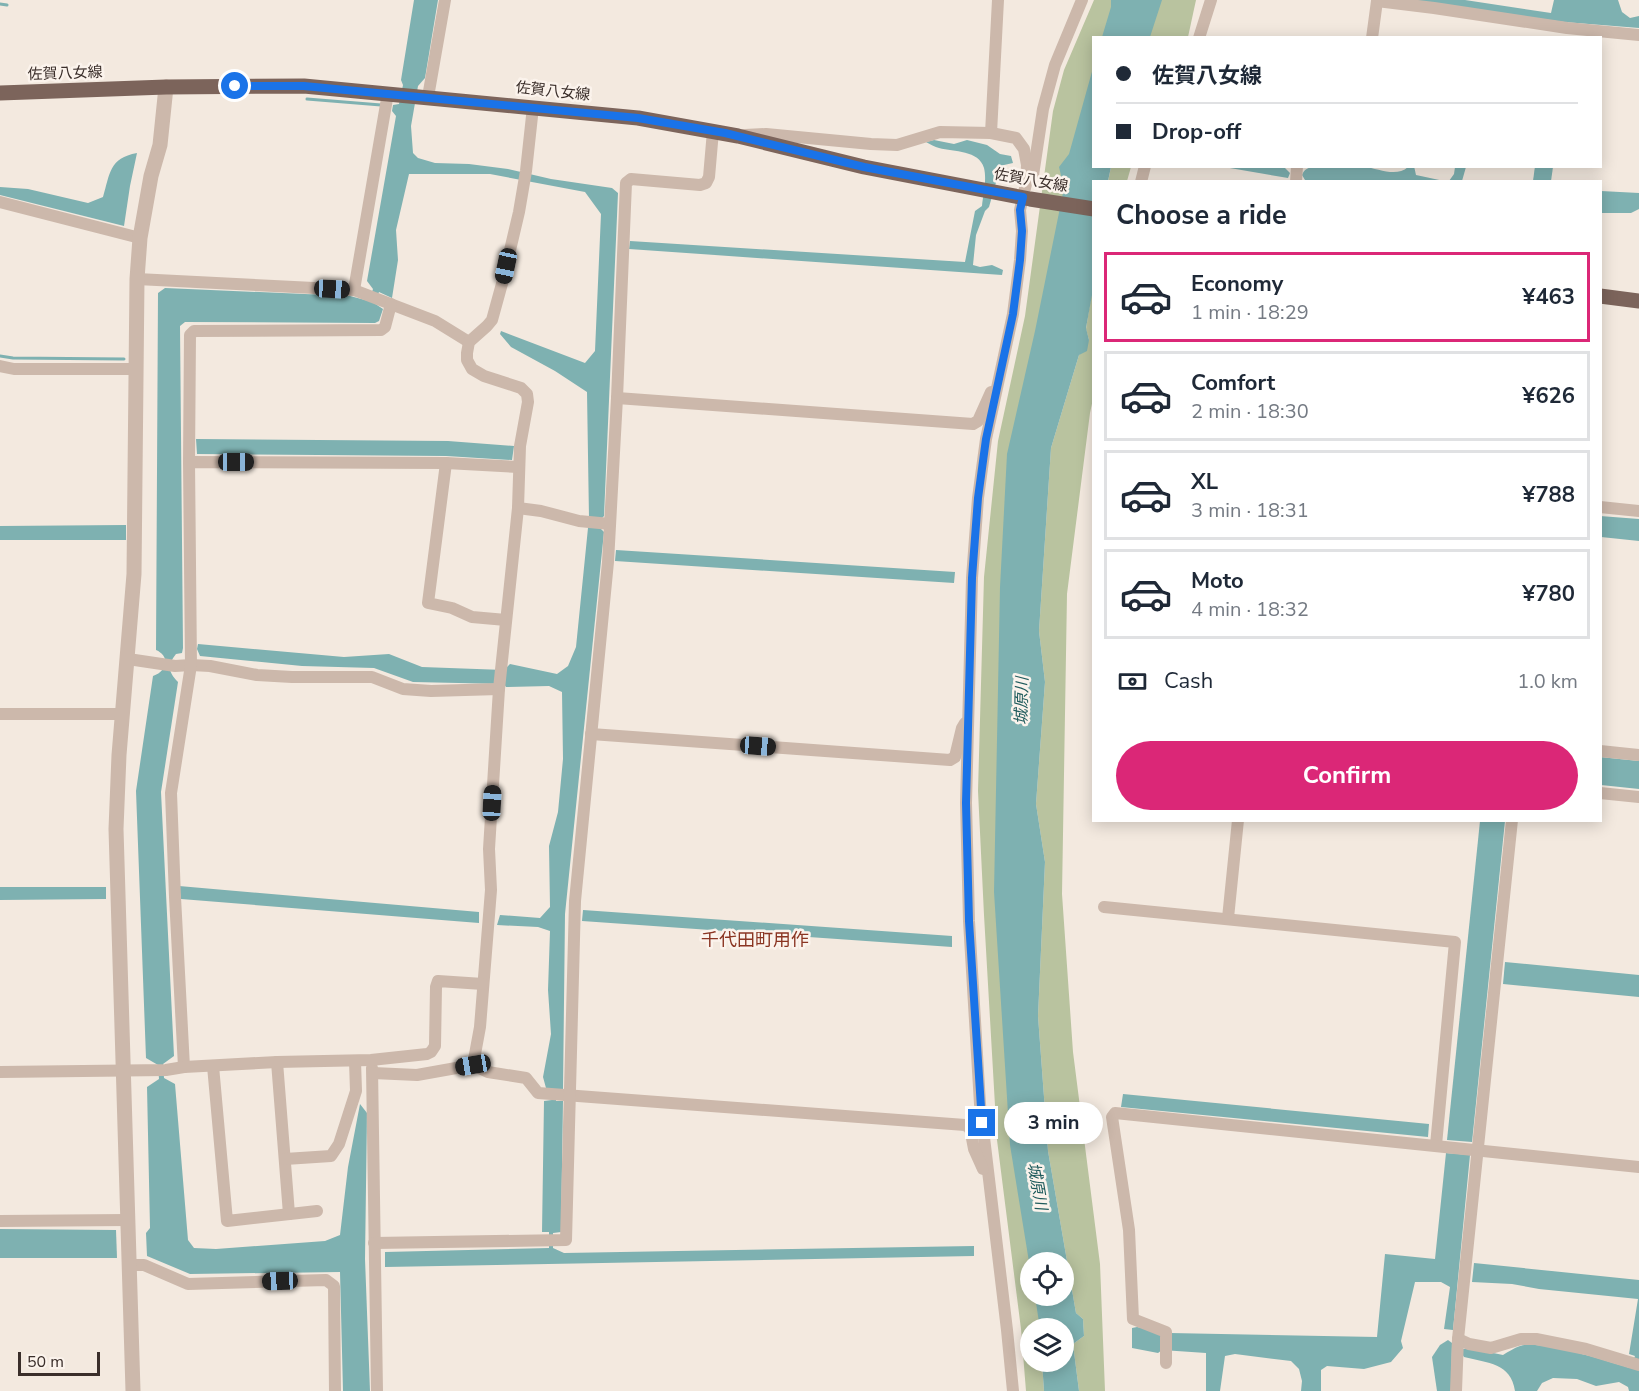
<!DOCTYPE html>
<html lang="en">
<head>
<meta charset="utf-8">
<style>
	body { margin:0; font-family:"Nunito Sans","Noto Sans JP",sans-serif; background:#f2f2f3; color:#1f2937; height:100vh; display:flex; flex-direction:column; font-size:22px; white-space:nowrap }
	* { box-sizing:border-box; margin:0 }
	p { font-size:20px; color:#747a83 }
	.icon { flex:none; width:33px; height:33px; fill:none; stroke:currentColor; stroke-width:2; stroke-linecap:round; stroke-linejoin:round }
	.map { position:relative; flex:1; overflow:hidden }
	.sheet { position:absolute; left:1092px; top:180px; width:510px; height:642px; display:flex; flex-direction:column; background:#fff; border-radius:0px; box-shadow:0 3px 15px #0003 }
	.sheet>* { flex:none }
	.top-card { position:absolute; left:1092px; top:36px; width:510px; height:132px; border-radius:0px; box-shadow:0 3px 15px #0003; display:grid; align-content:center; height:132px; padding:0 24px; background:#fff }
	.fabs { position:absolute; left:1020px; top:1252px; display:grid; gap:12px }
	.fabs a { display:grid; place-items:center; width:54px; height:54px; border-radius:50%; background:#fff; box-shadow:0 3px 15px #0003; font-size:30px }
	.scale { position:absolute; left:18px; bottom:15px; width:82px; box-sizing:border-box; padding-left:6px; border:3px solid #3a2e2a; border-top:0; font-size:16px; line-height:21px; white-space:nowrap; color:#3a2e2a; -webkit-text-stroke:4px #fbf3ec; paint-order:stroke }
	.end { position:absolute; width:27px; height:27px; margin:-14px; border:8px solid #1a73e8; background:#fff; box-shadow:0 0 0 3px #fff }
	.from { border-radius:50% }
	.bubble { position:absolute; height:42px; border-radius:21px; background:#fff; box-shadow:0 3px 15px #0003; font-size:20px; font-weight:700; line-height:42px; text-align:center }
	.car { position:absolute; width:18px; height:36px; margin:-18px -9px; border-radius:8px; box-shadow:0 0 4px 2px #0007; background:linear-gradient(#222 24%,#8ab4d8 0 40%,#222 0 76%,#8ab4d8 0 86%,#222 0) }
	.top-card b { display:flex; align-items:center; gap:21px; height:57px; font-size:22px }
	.top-card b+b { border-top:2px solid #e0e1e3 }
	.top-card i { width:15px; height:15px; background:#1f2937 }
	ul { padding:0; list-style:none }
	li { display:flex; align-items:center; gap:18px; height:90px; margin:0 12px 9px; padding:0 12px; border:3px solid #e0e1e3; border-radius:0px }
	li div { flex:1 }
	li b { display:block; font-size:22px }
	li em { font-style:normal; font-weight:700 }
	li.on { border-color:#db2777 }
	li>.icon { width:54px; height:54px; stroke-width:1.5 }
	h2 { padding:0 24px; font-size:27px; line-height:72px }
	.pay { display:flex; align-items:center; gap:15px; height:66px; padding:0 24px; font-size:22px }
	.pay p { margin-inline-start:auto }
	.action { display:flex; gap:12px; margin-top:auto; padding:12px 24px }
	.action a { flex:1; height:69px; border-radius:36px; background:#db2777; color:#fff; font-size:24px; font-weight:700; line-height:69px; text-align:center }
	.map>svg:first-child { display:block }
</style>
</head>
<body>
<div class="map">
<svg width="1639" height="1391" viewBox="0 0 1639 1391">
	<rect width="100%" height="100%" fill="#f3e9df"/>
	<g fill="#b9c39f">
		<polygon points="1094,0 1111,0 1112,28 1110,37 1094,38 1093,96 1072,184 1018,452 1030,1296 1041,1296 1040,1329 1030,1329 1030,1362 1042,1362 1044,1391 1026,1391 1021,1329 997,1140 984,915 978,791 984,577 998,441 1025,316 1053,111 1064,70"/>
		<polygon points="1157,0 1196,0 1188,37 1146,38"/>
		<polygon points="1111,167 1131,167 1127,181 1108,182"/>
		<polygon points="1093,284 1093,399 1090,413 1067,594 1062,894 1073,1052 1100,1264 1105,1391 1079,1391 1073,1344 1084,1336 1083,1319 1076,1313 1048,1151 1038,1016 1045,862 1036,804 1045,682 1039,631 1051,448 1079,355 1089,340 1086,329"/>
	</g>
	<g fill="#7eb1b1">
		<path d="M 414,0 L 438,0 L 425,78 L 418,86 L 411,126 L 413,153 L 418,158 L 435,163 L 469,164 L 508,169 L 551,179 L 612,188 L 618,193 L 604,516 L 600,520 L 600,528 L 604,532 L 565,914 L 563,1090 L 556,1091 L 556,1101 L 563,1101 L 561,1232 L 553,1233 L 553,1248 L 564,1253 L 974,1246 L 974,1256 L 385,1267 L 385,1252 L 549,1248 L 549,1232 L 542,1232 L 544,1101 L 552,1100 L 552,1089 L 546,1088 L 543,1077 L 551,1034 L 548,990 L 550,931 L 538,927 L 497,925 L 500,915 L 540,918 L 550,907 L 549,846 L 558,812 L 563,759 L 562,692 L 549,686 L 506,687 L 504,684 L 413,682 L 374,668 L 302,666 L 200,656 L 197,649 L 198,644 L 344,657 L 389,654 L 422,667 L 504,670 L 510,664 L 557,674 L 568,666 L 576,647 L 589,518 L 587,392 L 555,371 L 511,347 L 500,334 L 501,331 L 585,363 L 595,351 L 601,214 L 585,192 L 490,174 L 409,174 L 396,230 L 398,260 L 392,298 L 379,292 L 374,303 L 383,309 L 379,321 L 375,323 L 185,322 L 180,326 L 183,648 L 182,653 L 176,654 C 167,665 168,672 178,682 L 161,792 L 174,1056 L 163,1064 L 164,1078 L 175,1084 L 188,1240 L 194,1248 L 216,1249 L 325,1241 L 340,1235 L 348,1167 L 360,1104 L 367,1113 L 365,1259 L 370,1391 L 343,1391 L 340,1272 L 190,1274 L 147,1256 L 146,1233 L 150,1228 L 147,1087 L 159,1079 L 158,1065 L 146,1058 L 136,791 L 153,676 C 168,671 170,656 156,650 L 158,293 L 165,288 L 350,296 L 369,301 L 373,289 L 367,281 L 396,116 L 392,111 L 393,105 L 399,104 L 403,85 L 401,80 Z"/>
		<polygon points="1111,0 1162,0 1150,37 1102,37 1111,7"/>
		<polygon points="1405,0 1465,0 1551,13 1554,0 1618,0 1622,12 1630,18 1639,16 1639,28 1564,22"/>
		<polygon points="1093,68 1094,166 1111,167 1108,181 1094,182 1094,284 1086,328 1089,340 1087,351 1079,355 1051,448 1039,631 1045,682 1036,804 1045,862 1038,1016 1048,1151 1076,1313 1083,1319 1084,1336 1073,1344 1079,1391 1044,1391 1042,1362 1064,1362 1064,1329 1040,1329 1035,1296 1064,1296 1064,1263 1030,1263 1030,1268 1010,1145 994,892 1000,587 1007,454 1035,331 1064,188 1059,167 1069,154"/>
		<path d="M 934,140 L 954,144 L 967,140 L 987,145 L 1000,154 L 1011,156 L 1013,163 L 1004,165 L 997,179 L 989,207 L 985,211 L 976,235 L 973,265 L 980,267 L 992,265 L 1003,270 L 1002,275 L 629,249 L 630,241 L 965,262 L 975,211 L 982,206 C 983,195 987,180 984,168 C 979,150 954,152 939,148 C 935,147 930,144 926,142 Z"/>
		<path d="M 137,153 L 130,186 L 124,226 L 0,195 L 0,187 L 28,189 L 88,203 L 103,197 C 110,174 109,158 137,153 Z"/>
		<path d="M 1414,166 L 1416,175 L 1444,181 L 1312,182 L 1305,180 L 1302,175 C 1304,170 1307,168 1312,167 C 1320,165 1354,165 1364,167 C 1378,168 1396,178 1408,167 Z"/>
		<polygon points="1535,166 1553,167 1551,181 1533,181"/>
		<polygon points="1224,167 1284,167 1290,173 1288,178"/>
		<polygon points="1455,167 1466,167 1462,181 1449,181 1454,174"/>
		<polygon points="1601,191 1639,193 1639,209 1631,213 1601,213"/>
		<polygon points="196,439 448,441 514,446 512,460 446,456 197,454"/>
		<polygon points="1600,516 1639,519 1639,541 1601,537"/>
		<polygon points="126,525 126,540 0,540 0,526"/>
		<polygon points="616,550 955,572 954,583 615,561"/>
		<polygon points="1600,757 1639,761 1639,789 1601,785"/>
		<polygon points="1480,821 1505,821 1472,1142 1447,1140"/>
		<polygon points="179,886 479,912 479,923 181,899"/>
		<polygon points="0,887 106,887 106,899 0,900"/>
		<polygon points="583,910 952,936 952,947 582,921"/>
		<polygon points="1505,962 1639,975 1639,997 1503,984"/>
		<polygon points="1123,1094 1429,1124 1428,1137 1121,1107"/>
		<polygon points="1446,1153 1470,1155 1453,1330 1444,1329 1450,1287 1441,1282 1415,1282 1401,1341 1403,1348 1391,1362 1364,1369 1327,1366 1321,1370 1321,1391 1301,1391 1302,1381 1299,1369 1291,1361 1235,1354 1225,1356 1220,1391 1206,1391 1206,1353 1162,1350 1158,1353 1132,1348 1132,1328 1137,1327 1170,1333 1377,1337 1385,1254 1435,1259"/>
		<polygon points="0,1229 116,1230 117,1258 0,1258"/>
		<path d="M 1474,1263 L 1639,1280 L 1639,1391 L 1629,1391 L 1628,1387 L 1619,1382 L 1596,1386 L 1577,1379 L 1553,1378 L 1542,1383 L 1537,1391 L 1515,1391 C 1511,1363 1488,1363 1464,1357 L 1461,1352 L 1463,1349 L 1469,1348 L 1503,1355 C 1508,1352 1514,1348 1520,1346 C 1539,1339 1608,1361 1630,1368 L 1635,1356 L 1629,1354 L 1638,1299 L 1539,1289 L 1512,1284 L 1472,1282 Z"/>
		<polygon points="1448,1340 1452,1343 1451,1391 1437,1391 1432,1357 1440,1345"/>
	</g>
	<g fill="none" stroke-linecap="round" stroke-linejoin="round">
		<g stroke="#7eb1b1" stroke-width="3">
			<polyline points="0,4 7,5"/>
			<polyline points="307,99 381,105"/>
			<polyline points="0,356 13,358 124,359"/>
		</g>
		<g stroke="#ccb8ab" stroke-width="12">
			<polyline points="1199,38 1211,0"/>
			<polyline points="1372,38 1377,1 1434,8 1567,28 1639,35"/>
			<polyline points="428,97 445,0"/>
			<polyline points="991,133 998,0"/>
			<polyline points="745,135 766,134 871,144 897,145 940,132 991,133 1016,138 1024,149 1027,165 1026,184 1020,210 1022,231 1020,260 1013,314 986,439 978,498 972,578 966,803 969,921 980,1104 1007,1330 1013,1391"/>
			<polyline points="1033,175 1043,109 1055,65 1082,0"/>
			<polyline points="1141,182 1145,166"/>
			<polyline points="1296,182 1297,166"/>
			<polyline points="0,202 140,238"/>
			<polyline points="137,279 354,290 435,321 469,342"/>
			<polyline points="354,290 388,93"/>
			<polyline points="0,366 14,369 136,369"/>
			<polyline points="617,398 973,424 978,421 991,392"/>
			<polyline points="189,462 190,335 194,331 381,330 385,327 391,304"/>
			<polyline points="446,463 428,603 452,608 472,617 506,620"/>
			<polyline points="1600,507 1639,511"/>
			<polyline points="518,508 541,511 579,521 610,524"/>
			<polyline points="128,659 175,666 191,665 210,666 257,675 292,677 372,677 403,689 431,691 499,689"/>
			<polyline points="0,714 122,714"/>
			<polyline points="591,734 950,760 955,757 962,728 965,723"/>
			<polyline points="1600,751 1639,755"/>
			<polyline points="1600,793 1639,797"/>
			<polyline points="1104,907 1455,942 1436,1145"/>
			<polyline points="1228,918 1238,820"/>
			<polyline points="277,1062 289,1214"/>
			<polyline points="473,1065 480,1027 491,890 489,849 499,689 518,508 520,446 528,402 527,394 521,388 484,376 472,369 467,360 467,353 469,342 487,326 492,320 503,280 519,212 526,171 533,107"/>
			<polyline points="213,1066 227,1221 317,1211"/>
			<polyline points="184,1067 175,897 171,793 191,665 189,462 446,463 519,467"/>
			<polyline points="372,1068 377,1391"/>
			<polyline points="0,1072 166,1070 184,1067 277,1062 371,1060 427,1054 431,1052 435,1046 436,987 438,981 483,984"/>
			<polyline points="373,1073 417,1075 473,1065 488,1072 526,1078 538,1093 965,1125 970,1128 974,1149 983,1169"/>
			<polyline points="285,1159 331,1156 339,1144 356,1091 355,1061"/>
			<polyline points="0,1221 128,1220"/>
			<polyline points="374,1243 566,1240 575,901 608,562 617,398 626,183 631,179 700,185 706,183 709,177 713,131"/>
			<polyline points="129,1265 144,1265 188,1284 326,1280 334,1286 335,1391"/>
			<polyline points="1458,1339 1469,1344 1491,1348 1521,1339 1536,1339 1586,1349 1639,1365"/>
			<polyline points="1166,1363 1166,1332 1133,1319 1129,1230 1112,1117 1115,1113 1639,1167"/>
			<polyline points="1456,1391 1458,1339 1512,820"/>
		</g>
		<polyline stroke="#ccb8ab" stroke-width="15" points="133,1391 116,829 119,755 134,574 137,279 140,238 151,176 160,145 166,87"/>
		<g stroke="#7c645b" stroke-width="15">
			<polyline points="0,93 166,87 304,86 638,118 738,136 864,167 1030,199 1094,209"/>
			<polyline points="1600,296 1639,301"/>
		</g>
	</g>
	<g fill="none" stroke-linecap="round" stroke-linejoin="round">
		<polyline stroke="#1a73e8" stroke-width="8" points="235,86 304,86 638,118 725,133 864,167 1023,197 1020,210 1022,231 1020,260 1013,314 986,439 978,498 972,578 966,803 969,921 982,1123"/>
	</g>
	<g text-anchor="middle" stroke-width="5" stroke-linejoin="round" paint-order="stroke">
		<g font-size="15" fill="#3a2e2a" stroke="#fbf3ec">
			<text transform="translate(65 73) rotate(-2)" y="5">佐賀八女線</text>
			<text transform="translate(553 91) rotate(6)" y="5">佐賀八女線</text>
			<text transform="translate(1031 180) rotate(10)" y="5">佐賀八女線</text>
		</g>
		<g font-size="16" font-style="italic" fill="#1f5b5c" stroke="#fbf3ec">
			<text transform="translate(1021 701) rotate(-89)" y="6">城原川</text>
			<text transform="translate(1038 1186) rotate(80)" y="6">城原川</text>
		</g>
		<g font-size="18" fill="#8a3522" stroke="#fbf3ec">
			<text x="755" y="946">千代田町用作</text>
		</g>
	</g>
</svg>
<div class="fabs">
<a><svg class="icon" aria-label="locate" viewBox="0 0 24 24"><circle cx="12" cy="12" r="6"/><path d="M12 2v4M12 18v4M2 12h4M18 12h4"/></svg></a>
<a><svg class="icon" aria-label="layers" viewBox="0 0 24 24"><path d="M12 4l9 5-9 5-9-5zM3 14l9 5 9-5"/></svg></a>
</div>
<div class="scale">50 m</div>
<i class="end from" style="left:235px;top:86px"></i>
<i class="end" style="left:982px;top:1123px"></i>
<div class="bubble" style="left:1004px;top:1102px;width:99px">3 min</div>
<i class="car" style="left:506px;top:266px;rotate:192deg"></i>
<i class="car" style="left:332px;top:289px;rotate:93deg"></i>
<i class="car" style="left:236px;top:462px;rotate:90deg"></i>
<i class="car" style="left:758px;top:746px;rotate:94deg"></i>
<i class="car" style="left:492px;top:803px;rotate:3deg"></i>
<i class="car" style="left:473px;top:1065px;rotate:260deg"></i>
<i class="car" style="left:280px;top:1281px;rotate:268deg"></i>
<div class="top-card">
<b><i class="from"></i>佐賀八女線</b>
<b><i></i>Drop-off</b>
</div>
<section class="sheet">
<h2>Choose a ride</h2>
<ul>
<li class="on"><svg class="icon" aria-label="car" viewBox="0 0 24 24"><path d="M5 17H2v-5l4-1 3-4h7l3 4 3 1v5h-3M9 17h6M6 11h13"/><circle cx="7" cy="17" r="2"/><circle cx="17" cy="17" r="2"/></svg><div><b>Economy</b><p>1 min · 18:29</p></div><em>¥463</em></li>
<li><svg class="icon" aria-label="car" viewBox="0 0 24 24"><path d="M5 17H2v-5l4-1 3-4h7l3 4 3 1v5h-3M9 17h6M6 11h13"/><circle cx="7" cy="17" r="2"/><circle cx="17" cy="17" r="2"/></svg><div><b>Comfort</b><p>2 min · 18:30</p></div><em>¥626</em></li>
<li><svg class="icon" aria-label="car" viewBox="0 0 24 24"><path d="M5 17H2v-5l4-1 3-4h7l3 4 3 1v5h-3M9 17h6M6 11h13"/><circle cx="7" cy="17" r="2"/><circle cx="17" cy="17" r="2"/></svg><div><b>XL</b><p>3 min · 18:31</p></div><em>¥788</em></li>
<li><svg class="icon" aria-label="car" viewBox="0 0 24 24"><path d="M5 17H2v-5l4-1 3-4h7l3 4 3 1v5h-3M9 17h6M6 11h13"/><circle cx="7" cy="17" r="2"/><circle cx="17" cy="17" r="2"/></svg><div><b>Moto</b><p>4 min · 18:32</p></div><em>¥780</em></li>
</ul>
<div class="pay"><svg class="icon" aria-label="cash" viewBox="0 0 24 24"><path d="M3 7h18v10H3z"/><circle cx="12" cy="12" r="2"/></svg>Cash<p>1.0 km</p></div>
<div class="action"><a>Confirm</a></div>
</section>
</div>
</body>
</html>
